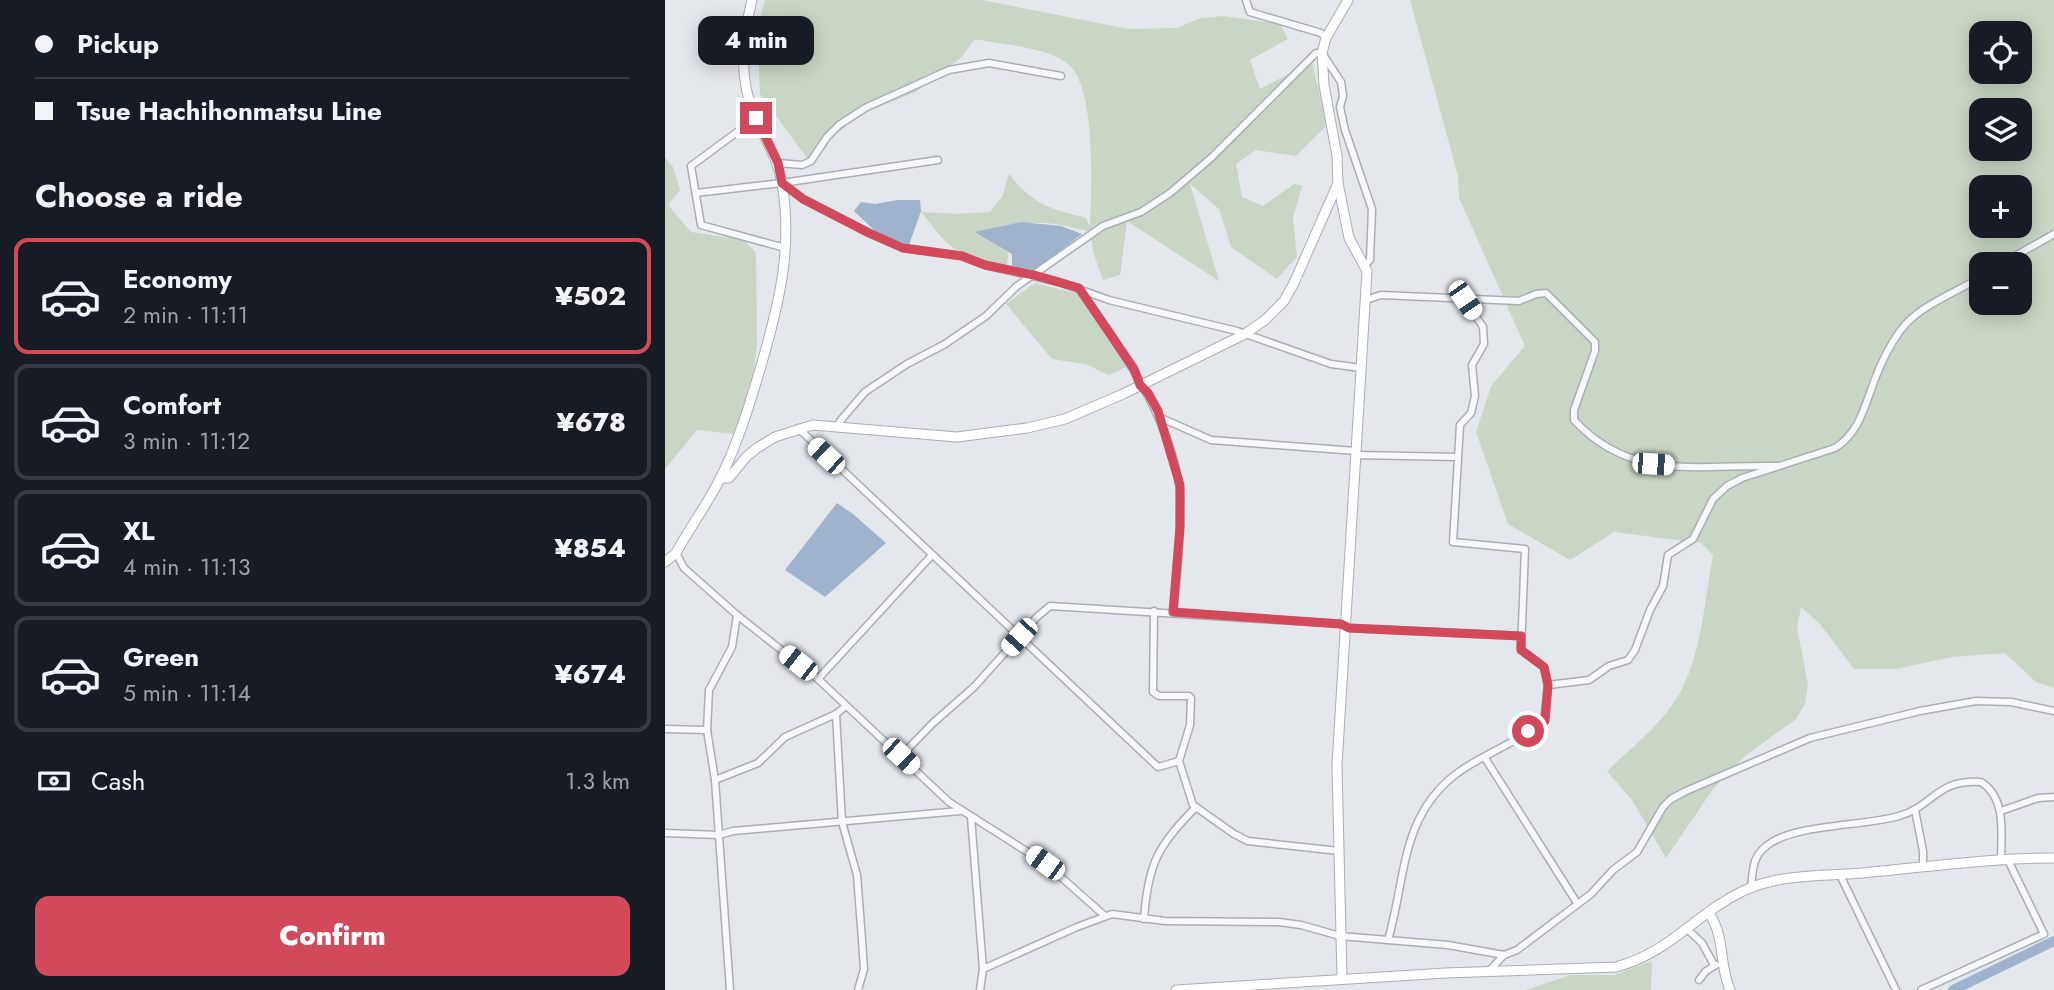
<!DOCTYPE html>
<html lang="en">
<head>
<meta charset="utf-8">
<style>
	body { margin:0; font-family:Jost,sans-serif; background:#20242c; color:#f1f3f6; height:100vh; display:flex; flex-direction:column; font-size:26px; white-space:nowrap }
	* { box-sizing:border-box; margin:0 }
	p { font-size:23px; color:#9ea1a6 }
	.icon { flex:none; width:38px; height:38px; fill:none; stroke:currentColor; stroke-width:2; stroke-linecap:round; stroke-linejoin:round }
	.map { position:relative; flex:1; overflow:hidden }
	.drawer { display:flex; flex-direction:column; background:#171b24; width:665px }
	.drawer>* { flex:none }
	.top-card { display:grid; align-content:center; height:154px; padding:0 35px; background:#171b24 }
	.tools { position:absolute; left:1304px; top:21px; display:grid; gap:14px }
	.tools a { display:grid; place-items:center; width:63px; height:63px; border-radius:14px; background:#171b24; box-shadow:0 4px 18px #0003; font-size:35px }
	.end { position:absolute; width:32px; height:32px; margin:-16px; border:9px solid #d1495b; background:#fff; box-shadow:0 0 0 4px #fff }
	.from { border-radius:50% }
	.bubble { position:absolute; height:49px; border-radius:14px; background:#171b24; box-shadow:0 4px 18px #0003; font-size:23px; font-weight:800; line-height:49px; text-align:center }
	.car { position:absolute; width:21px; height:42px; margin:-21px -10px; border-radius:9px; box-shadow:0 0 5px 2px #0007; background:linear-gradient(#fff 24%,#345 0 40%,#fff 0 76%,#345 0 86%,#fff 0) }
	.top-card b { display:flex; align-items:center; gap:24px; height:66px; font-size:26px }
	.top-card b+b { border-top:2px solid #363941 }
	.top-card i { width:18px; height:18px; background:#f1f3f6 }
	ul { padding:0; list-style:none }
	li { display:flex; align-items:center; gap:21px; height:116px; margin:0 14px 10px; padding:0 21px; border:4px solid #363941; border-radius:14px }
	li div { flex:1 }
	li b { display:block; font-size:26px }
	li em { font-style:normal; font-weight:800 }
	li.current { border-color:#d1495b }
	li>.icon { width:63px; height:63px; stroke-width:1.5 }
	h2 { padding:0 35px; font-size:32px; line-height:84px }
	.pay { display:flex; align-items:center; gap:18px; height:77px; padding:0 35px; font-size:26px }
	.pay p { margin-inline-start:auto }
	.cta { display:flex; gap:14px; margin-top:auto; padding:14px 35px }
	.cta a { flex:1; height:80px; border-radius:14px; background:#d1495b; color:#fff; font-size:28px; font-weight:800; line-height:80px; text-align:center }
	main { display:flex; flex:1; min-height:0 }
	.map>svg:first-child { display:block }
</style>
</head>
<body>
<main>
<section class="drawer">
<div class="top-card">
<b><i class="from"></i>Pickup</b>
<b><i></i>Tsue Hachihonmatsu Line</b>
</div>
<h2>Choose a ride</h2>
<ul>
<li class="current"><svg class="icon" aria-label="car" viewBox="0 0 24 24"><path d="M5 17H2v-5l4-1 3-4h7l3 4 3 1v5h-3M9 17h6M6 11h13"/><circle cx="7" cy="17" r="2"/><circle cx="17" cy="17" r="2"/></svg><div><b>Economy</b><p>2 min · 11:11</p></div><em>¥502</em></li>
<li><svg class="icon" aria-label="car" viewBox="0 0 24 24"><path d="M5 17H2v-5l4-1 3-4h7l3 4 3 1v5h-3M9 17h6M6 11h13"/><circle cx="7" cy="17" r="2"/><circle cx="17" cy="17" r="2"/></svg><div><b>Comfort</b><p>3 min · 11:12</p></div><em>¥678</em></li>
<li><svg class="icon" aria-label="car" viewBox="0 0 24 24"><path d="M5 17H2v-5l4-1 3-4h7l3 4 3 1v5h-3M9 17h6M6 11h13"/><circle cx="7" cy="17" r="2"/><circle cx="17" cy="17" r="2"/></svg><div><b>XL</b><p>4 min · 11:13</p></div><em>¥854</em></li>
<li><svg class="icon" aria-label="car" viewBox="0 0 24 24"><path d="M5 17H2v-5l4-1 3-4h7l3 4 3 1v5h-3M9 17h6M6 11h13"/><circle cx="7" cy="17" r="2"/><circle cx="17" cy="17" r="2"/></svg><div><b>Green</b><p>5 min · 11:14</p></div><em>¥674</em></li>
</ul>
<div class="pay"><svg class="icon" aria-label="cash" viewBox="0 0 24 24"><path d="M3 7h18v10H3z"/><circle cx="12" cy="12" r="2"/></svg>Cash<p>1.3 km</p></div>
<div class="cta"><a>Confirm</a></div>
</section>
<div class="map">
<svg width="1389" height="990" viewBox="0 0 1389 990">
	<rect width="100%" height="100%" fill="#e4e7ec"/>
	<g fill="#c9d6c5" fill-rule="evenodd">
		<path d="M 100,0 L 317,0 L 464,29 L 511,28 L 536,18 L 559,16 L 615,24 L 623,39 L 585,60 L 595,89 L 647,62 L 662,125 L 631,156 L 591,150 L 571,164 L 577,197 L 598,206 L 629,184 L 637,186 L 628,218 L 632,257 L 612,279 L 566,247 L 554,209 L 525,184 L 554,281 L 462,221 L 455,275 L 438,280 L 428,252 L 426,232 C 376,218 359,221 310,233 L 343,252 L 342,269 L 288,248 L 277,238 L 256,212 L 291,214 L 325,212 L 337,197 L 344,174 C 369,205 383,208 421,218 L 425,227 C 426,192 433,80 399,61 C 374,46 339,45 310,39 L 296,58 L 249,93 L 197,113 L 142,158 L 95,94 L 92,28 Z"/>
		<path d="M 745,0 L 1389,0 L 1389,688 L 1371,682 L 1340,653 L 1287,657 L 1231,669 L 1189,669 L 1155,624 L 1136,607 L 1132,627 L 1143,685 L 1140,704 L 1131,719 L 1080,756 L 1048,789 L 1001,858 L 967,800 L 942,771 C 966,748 996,725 1013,696 C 1036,658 1040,599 1048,555 L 1036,543 L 949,532 L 905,560 L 843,524 L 811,432 L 826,386 L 860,346 L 794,198 L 793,176 ZM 1316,33 L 1354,33 L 1354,72 L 1316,72 ZM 1316,110 L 1354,110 L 1354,149 L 1316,149 ZM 1316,187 L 1354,187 L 1354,226 L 1316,226 ZM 1316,264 L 1354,264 L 1354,303 L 1316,303 Z"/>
		<polygon points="0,157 8,167 15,190 3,205 26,232 79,240 91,253 92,345 85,399 71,434 32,430 0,469"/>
		<polygon points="370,283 418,295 463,366 444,375 420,364 387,359 341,304"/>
		<polygon points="987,961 986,990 861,990 905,975 949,975"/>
	</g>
	<g fill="#9fb4cc">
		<polygon points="232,200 255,200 256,211 244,245 212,233 189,211 196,202 210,204"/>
		<polygon points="356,222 396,226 417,234 370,270 347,266 347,254 309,232"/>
		<polygon points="172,503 188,514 221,543 160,597 120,570"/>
	</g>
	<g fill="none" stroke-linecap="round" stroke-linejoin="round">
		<polyline stroke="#9fb4cc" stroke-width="10" points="1288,990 1389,941"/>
		<g stroke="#a9aeb7" stroke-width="9">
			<g id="street">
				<polyline points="581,0 585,12 656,33 661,38"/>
				<polyline points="91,118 26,166 36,225 120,248"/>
				<polyline points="113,163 137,165 146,161 162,137 174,125 200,108 284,70 324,63 396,76"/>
				<polyline points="117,183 138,199 204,233 238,248 297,256 320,265 394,282 444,300 572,331 666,364 696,368"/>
				<polyline points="31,193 117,183 273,160"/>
				<polyline points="1336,264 1389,234"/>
				<path d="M 415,290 C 457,351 501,409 514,484 C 516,492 515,502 515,510 C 515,544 512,578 508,612"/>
				<path d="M 701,300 L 716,295 L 854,301 L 871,294 L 881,293 L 930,342 L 930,351 L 909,410 L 909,420 C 967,483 1036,464 1111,466"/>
				<polyline points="494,417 546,440 691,451"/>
				<polyline points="173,427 175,421 200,392 242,364 280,344 321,316 352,286 438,226 476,212 505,193 546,158 651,53 657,53 676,82 678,96 675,107 680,130 707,209 705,260 700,265"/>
				<polyline points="133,428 493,767 514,761"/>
				<polyline points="691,455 792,457"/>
				<polyline points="11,553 19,568 72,615 153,679 284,802 380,863 440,916"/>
				<polyline points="489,611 488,692 494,696 524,696 526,698 525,725 514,761 528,805 569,834 583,841 674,851"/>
				<polyline points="153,679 267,555"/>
				<path d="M 883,685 L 924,680 L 944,666 L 963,660 L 970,650 L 985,610 L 998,586 L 1003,555 L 1028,539 L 1048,499 L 1062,486 L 1077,478 L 1170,448 C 1195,432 1200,405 1210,379 C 1216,363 1225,345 1235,331 C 1253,306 1290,293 1316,277"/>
				<polyline points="171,714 177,822 192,875 197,940 199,969 193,990"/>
				<polyline points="0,729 42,730"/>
				<polyline points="236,756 268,723 309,687 372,617 385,606 676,624 684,628 856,636"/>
				<polyline points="820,758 912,903"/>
				<polyline points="50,780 93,763 120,737 171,714 181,706"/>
				<polyline points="1250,810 1258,851 1258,867"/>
				<polyline points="1336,811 1373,798 1389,797"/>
				<polyline points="306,817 318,969 315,990"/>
				<polyline points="0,833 54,835 68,831 295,811"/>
				<polyline points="1175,875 1231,990"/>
				<path d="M 1086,888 C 1088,868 1087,854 1107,842 C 1137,824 1199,826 1234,816 C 1269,806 1271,779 1316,782 C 1342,798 1336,834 1336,861"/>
				<path d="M 479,919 C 483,863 493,846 531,807"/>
				<polyline points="1022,929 1037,943 1049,965"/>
				<path d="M 723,940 C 741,879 735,817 791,774 C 816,755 856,741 879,721 L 883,685 L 879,667 L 856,650 L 860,549 L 788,542 L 795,425 L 806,413 L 810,396 L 807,365 L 819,344 L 818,327 L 800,300"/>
				<polyline points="318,969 412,927 447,914 500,921 614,922 636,925 675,936 783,945 839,955"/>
				<polyline points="824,971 839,955 852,950 926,894 948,870 972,852 998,807 1006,799 1021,791 1145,738 1255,711 1311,701 1346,702 1389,711"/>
				<polyline points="1034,980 1041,971 1051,965"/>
				<polyline points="65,990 50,780 42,730 44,690 67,647 72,615"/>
				<polyline points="1256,990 1379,934 1343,860"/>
			</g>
		</g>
		<g stroke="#a9aeb7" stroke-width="11">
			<g id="secondary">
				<polyline points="673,183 684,238 702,271 672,765 677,979"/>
				<polyline points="55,478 64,478 81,457 92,448 110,437 148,425 292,437 362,428 400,419 458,394 580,334 600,320 619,301 629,283 673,183 672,156 659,85 657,53 661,38 683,0"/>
				<path d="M 0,562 L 11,553 C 25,527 44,502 57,475 C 74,440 85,403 96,366 C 114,304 128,248 117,183 C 113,159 101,141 91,119 C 73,79 77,41 87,0"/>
				<path d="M 1044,913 C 1061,939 1053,961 1065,990"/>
				<path d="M 511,990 L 781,973 L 951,967 C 1006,952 1030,914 1078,891 C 1113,874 1159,876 1198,873 C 1261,867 1326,858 1389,858"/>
			</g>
		</g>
		<use href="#street" stroke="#f7f8fa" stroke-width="6"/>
		<use href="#secondary" stroke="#fff" stroke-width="9"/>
	</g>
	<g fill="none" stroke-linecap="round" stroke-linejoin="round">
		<polyline stroke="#d1495b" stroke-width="9" points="91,118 113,163 117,183 138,199 204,233 238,248 297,256 320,265 369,275 414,288 469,369 475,385 483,393 493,411 515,485 515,527 508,612 676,624 684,628 856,636 856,650 879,667 883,685 880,721 863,731"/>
	</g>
</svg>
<div class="tools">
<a><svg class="icon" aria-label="locate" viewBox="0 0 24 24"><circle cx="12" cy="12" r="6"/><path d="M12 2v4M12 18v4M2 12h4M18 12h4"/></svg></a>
<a><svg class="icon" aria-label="layers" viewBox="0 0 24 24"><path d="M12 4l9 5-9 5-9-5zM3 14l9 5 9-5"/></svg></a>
<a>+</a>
<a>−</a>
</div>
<i class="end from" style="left:863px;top:731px"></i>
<i class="end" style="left:91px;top:118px"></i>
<div class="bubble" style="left:33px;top:16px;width:116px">4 min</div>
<i class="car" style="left:800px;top:300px;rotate:146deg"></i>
<i class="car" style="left:161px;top:456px;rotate:313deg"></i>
<i class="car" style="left:988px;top:464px;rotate:94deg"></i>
<i class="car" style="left:354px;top:637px;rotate:222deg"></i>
<i class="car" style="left:133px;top:663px;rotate:308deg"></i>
<i class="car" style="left:236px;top:756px;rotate:133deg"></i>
<i class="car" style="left:380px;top:863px;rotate:306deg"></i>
</div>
</main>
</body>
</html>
